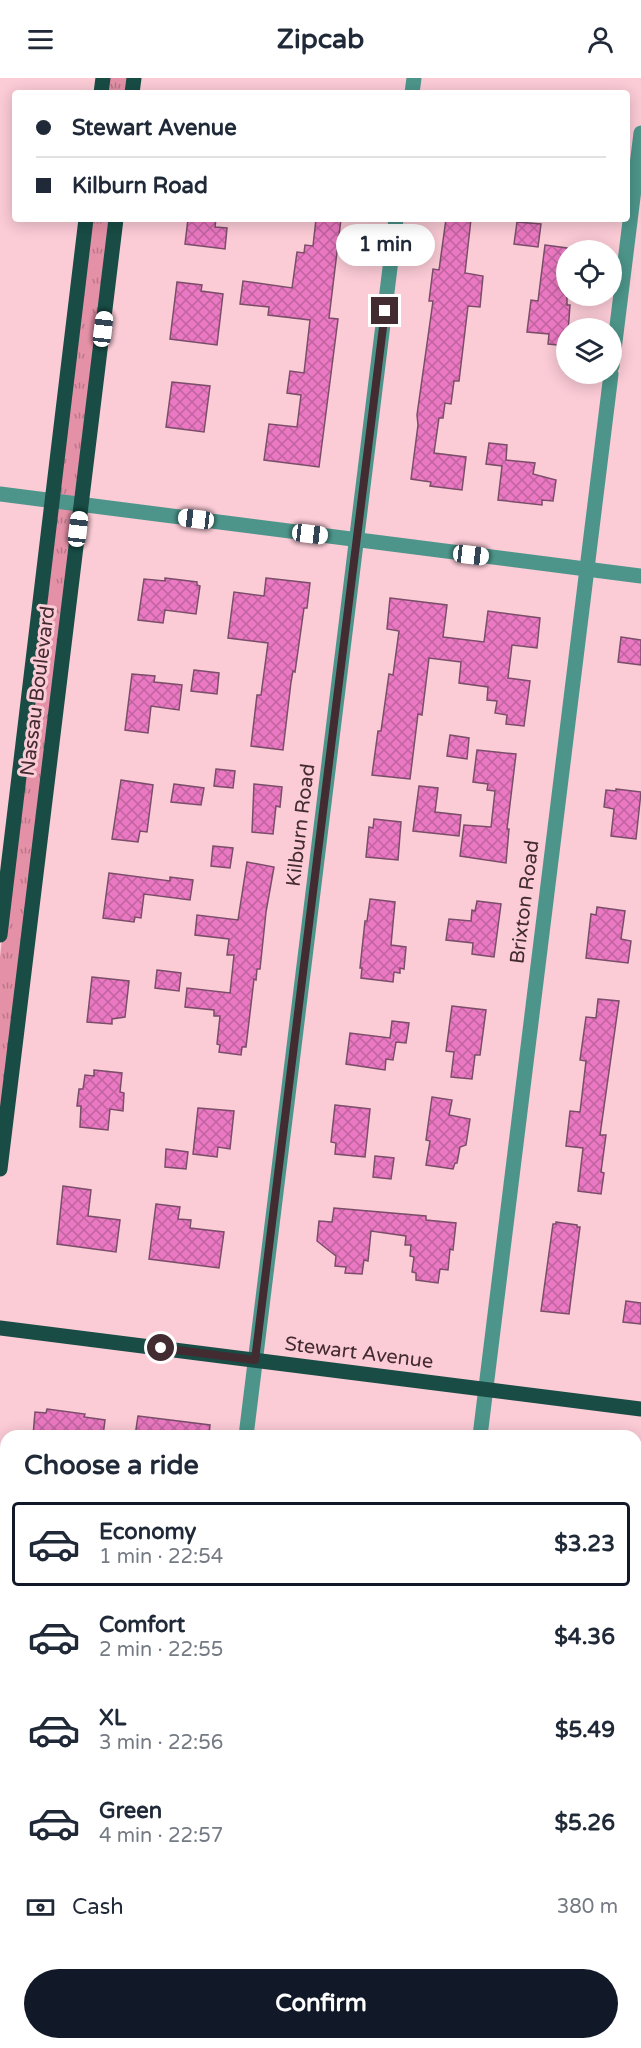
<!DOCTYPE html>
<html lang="en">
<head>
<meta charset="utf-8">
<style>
	body { margin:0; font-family:"Varela Round",sans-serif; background:#f6f6f7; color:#1f2937; height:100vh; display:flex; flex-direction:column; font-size:22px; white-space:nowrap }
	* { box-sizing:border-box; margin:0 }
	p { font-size:20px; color:#747a83 }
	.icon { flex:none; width:33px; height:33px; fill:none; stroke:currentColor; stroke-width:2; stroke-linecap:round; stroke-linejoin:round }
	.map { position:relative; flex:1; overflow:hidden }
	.details { position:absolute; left:0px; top:1352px; width:642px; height:620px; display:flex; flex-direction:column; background:#fff; border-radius:18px 18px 0 0; box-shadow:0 3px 15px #0003 }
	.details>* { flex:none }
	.banner { position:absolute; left:12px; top:12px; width:618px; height:132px; border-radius:6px; box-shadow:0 3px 15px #0003; display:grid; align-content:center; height:132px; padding:0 24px; background:#fff }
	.controls { position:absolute; left:556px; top:162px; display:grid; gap:12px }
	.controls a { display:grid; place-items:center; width:66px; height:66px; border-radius:50%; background:#fff; box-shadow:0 3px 15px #0003; font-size:30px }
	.end { position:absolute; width:27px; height:27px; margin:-14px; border:8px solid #422b31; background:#fff; box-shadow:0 0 0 3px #fff }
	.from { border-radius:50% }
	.bubble { position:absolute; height:42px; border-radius:21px; background:#fff; box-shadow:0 3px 15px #0003; font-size:20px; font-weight:700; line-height:42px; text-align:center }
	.car { position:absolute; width:18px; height:36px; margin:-18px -9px; border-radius:8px; box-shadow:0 0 4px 2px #0007; background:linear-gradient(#fff 24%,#345 0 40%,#fff 0 76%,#345 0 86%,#fff 0) }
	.banner b { display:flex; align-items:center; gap:21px; height:57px; font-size:22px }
	.banner b+b { border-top:2px solid #e0e1e3 }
	.banner i { width:15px; height:15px; background:#1f2937 }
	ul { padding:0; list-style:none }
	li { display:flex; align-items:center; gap:18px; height:84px; margin:0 12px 9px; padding:0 12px; border:3px solid transparent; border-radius:6px }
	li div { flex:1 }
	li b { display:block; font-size:22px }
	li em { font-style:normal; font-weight:700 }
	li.active { border-color:#111827 }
	li>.icon { width:54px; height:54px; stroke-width:1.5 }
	h2 { padding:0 24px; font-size:27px; line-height:72px }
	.pay { display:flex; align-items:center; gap:15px; height:66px; padding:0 24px; font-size:22px }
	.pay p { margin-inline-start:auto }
	.primary-button { display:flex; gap:12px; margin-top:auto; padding:12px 24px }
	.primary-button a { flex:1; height:69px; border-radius:36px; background:#111827; color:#fff; font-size:24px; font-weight:700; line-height:69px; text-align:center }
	header { display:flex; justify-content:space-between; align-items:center; height:78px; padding:0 24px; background:#fff; font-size:27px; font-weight:700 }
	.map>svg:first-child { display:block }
</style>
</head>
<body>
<header><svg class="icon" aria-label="menu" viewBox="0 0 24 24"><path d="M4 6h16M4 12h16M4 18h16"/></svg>Zipcab<svg class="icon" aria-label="person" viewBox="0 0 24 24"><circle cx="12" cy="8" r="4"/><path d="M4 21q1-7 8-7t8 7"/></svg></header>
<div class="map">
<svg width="641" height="1970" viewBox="0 0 641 1970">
	<defs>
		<pattern id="grass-tufts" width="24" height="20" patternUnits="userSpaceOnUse" patternTransform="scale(1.5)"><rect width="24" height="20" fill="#e491a7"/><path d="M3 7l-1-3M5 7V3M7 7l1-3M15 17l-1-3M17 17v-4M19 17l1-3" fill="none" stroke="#ba7789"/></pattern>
		<pattern id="building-cross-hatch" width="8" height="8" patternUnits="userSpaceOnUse" patternTransform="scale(1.5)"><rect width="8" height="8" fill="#eb78c2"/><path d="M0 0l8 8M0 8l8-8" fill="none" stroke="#c0639e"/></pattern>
	</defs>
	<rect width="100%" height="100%" fill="#fbcbd6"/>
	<g fill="#ffbccc">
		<polygon points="0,1838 6,1839 6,1919 0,1918"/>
		<polygon points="636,1919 641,1920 641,1970 423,1970 382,1965 636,1965"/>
	</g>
	<g fill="url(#grass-tufts)">
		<polygon points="107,0 135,0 133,15 105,15"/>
		<polygon points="90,141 118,141 0,1096 0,879"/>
		<polygon points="0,1659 6,1659 6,1797 0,1796"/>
	</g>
	<g fill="url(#building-cross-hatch)" stroke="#7a4e69" stroke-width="1.5">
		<polygon points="188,141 216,141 215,149 227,150 225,171 185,166"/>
		<polygon points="316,141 341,141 329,240 338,241 319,389 264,382 269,346 297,349 301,317 287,315 290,293 304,295 310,242 268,237 269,229 240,226 243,203 292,210 297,174 304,175 305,167 313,168"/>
		<polygon points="446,141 471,141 465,195 483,198 480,229 468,228 459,303 454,303 451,326 445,325 443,340 439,340 434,375 466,379 462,412 430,408 431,404 411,401 418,347 417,337 433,223 429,223 433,191 439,192"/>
		<polygon points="517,144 541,146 538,169 514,166"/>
		<polygon points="545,167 567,170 567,227 570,227 567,268 548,266 549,256 527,254 531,222 538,223"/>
		<polygon points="177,204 202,207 201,213 223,216 217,267 170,261"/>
		<polygon points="172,304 210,308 204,354 166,349"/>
		<polygon points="489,365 507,367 506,382 535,385 533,396 556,402 553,423 542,422 542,427 498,422 502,388 486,386"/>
		<polygon points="165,500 197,504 197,507 200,508 196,536 165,532 163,545 138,542 144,501 165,503"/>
		<polygon points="266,500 310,505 307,530 304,530 295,594 293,593 291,604 283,672 251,668 257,617 261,617 268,565 228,560 234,514 264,518"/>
		<polygon points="390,520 447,527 443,559 484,564 488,533 540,540 537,570 512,567 508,600 530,603 524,648 506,646 507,637 495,635 497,623 487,622 488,609 459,605 461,584 429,580 422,637 418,636 410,701 372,697 378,653 381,653 389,596 393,597 399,553 387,551"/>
		<polygon points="621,559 641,562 641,587 618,584"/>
		<polygon points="194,592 219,595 217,616 191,613"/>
		<polygon points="132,596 155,598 154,604 182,607 179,632 151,628 148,655 125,652"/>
		<polygon points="450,657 469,660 467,681 447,678"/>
		<polygon points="477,672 516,676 507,751 509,751 506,785 460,778 464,747 491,749 495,713 487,712 488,706 473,704"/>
		<polygon points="216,691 235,693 233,710 214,708"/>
		<polygon points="121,702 153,707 147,754 140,753 138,764 112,761"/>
		<polygon points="174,706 204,710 201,727 171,724"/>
		<polygon points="254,706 282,709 280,729 276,728 273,756 252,754"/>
		<polygon points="419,708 438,710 435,734 461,737 459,758 413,753"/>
		<polygon points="616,711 641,714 636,761 611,758 614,731 604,729 606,712 616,713"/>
		<polygon points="374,741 401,744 398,782 366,779 369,749 373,750"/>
		<polygon points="213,768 233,770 230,790 211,788"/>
		<polygon points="247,784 274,789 266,834 260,891 257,891 256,902 254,901 246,969 242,969 241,977 219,974 220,967 217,966 220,938 214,938 214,932 185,929 187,910 230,915 234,877 227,877 229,861 195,857 197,837 238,842"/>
		<polygon points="109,795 170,803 170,799 193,802 190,822 144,816 141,840 135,839 134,844 103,840"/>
		<polygon points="370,821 395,824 391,867 406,869 404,891 400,890 400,895 394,894 393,904 361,900 362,890 360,890 365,843 367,843"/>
		<polygon points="477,823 501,826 494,879 472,876 473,865 446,862 449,841 471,843 472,832 475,833"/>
		<polygon points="597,829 625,833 621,861 631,863 628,885 586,880 591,836 596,837"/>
		<polygon points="157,892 181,895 179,913 155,910"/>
		<polygon points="92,899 129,903 125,939 112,941 112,946 87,944"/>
		<polygon points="598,921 619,923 600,1057 606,1057 601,1094 604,1095 601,1116 578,1113 583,1070 566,1068 570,1033 580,1034 586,983 580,982 586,939 596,940"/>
		<polygon points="452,928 486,932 480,977 475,977 472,1001 451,999 454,974 446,973"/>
		<polygon points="392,943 409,945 406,965 396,964 393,982 386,981 385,992 346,986 350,955 390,960"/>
		<polygon points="94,992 122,995 120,1014 124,1015 123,1033 110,1031 108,1052 80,1049 81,1028 77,1028 79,1011 83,1011 85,997 94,998"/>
		<polygon points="432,1019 452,1022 449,1037 470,1041 466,1067 460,1069 457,1085 455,1085 453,1091 426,1087 430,1063 426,1062"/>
		<polygon points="335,1027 370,1031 365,1079 335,1076 336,1065 331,1064"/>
		<polygon points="198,1030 234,1033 230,1071 218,1069 217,1079 193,1076"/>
		<polygon points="166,1071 188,1074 186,1091 165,1089"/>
		<polygon points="375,1078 394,1080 391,1101 373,1099"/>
		<polygon points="63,1108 91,1112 88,1138 120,1142 116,1174 57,1166"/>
		<polygon points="156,1126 180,1129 178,1141 191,1142 190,1150 224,1154 219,1190 149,1181"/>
		<polygon points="334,1130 426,1138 426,1142 456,1145 453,1172 450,1171 448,1192 440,1191 438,1205 416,1202 416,1195 412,1194 414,1179 410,1178 411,1167 405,1167 406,1158 371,1153 368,1183 364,1182 362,1196 345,1195 346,1189 335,1188 336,1178 317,1163 319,1143 332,1144"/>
		<polygon points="556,1144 577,1147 577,1149 580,1149 569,1236 541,1233 553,1146 556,1146"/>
		<polygon points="626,1223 641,1225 641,1246 623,1244"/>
		<polygon points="47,1331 85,1336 84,1339 105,1342 103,1358 33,1358 35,1334 46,1335"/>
		<polygon points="138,1338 210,1347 209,1358 135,1358"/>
	</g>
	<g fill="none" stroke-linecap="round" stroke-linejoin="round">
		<polyline stroke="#a58189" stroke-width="4" stroke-dasharray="3 4.5" stroke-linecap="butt" points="300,1965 339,1970"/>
		<g stroke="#4d958a" stroke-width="15">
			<polyline points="412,15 414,0"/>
			<polyline points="612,288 641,55"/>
			<polyline points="0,416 641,498"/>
			<polyline points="246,1358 396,141"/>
			<polyline points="480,1358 611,296"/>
			<polyline points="0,1814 6,1815"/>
			<polyline points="636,1895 641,1896"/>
			<polyline points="0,1915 6,1915"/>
			<polyline points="408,1965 448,1970"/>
			<polyline points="169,1970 169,1965"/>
		</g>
		<g stroke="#184c45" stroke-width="15">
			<polyline points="101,15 103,0"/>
			<polyline points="132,15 134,0"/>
			<polyline points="0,857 86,141"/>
			<polyline points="0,1091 116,141"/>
			<polyline points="0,1250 641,1331"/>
		</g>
		<g stroke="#87676f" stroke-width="4.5" stroke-dasharray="10 10" stroke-linecap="butt">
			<polyline points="0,1856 6,1857"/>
			<polyline points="0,1869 6,1869"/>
			<polyline points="636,1937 641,1938"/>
			<polyline points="636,1950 641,1950"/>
		</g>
	</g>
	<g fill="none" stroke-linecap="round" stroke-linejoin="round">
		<polyline stroke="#422b31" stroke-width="8" points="161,1270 255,1282 385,233"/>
	</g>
	<g text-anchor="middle" stroke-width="6" stroke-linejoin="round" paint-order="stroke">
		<g font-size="20" fill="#422b31" stroke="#fbcbd6">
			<text transform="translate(37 613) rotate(-83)" y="7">Nassau Boulevard</text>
			<text transform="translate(300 747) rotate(-83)" y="7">Kilburn Road</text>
			<text transform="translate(524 824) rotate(-83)" y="7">Brixton Road</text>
			<text transform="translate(359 1274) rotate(7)" y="7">Stewart Avenue</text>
		</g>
	</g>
</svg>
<div class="controls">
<a><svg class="icon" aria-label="locate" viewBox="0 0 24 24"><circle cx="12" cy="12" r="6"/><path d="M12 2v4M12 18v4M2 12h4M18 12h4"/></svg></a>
<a><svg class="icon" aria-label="layers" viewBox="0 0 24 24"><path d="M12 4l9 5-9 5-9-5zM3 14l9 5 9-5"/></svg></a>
</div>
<i class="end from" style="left:161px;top:1270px"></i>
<i class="end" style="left:385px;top:233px"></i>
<div class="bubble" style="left:336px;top:146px;width:99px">1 min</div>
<i class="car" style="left:103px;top:251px;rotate:7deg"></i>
<i class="car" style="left:196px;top:441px;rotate:277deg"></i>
<i class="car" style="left:78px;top:451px;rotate:7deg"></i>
<i class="car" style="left:310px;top:456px;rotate:97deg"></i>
<i class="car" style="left:471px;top:477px;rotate:97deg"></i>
<div class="banner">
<b><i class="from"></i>Stewart Avenue</b>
<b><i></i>Kilburn Road</b>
</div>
<section class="details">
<h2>Choose a ride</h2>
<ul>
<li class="active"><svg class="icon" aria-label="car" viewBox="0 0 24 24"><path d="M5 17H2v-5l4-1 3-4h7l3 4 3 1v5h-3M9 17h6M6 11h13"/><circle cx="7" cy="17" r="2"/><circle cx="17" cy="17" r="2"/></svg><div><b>Economy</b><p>1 min · 22:54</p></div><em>$3.23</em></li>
<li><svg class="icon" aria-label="car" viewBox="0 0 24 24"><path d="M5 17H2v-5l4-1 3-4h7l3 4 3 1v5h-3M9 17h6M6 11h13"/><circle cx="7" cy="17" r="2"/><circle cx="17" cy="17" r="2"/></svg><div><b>Comfort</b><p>2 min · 22:55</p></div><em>$4.36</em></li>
<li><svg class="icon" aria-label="car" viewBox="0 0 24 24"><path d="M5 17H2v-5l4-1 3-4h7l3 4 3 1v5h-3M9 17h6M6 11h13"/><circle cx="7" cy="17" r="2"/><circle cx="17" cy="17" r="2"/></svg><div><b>XL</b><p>3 min · 22:56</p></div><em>$5.49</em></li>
<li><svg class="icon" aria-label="car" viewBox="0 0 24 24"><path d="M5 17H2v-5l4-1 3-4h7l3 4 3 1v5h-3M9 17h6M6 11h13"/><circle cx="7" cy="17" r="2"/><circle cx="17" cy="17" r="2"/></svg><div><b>Green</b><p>4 min · 22:57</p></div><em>$5.26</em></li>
</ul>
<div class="pay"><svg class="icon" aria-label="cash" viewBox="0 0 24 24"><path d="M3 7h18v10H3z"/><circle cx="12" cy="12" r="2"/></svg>Cash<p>380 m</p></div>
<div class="primary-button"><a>Confirm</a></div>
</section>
</div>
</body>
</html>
